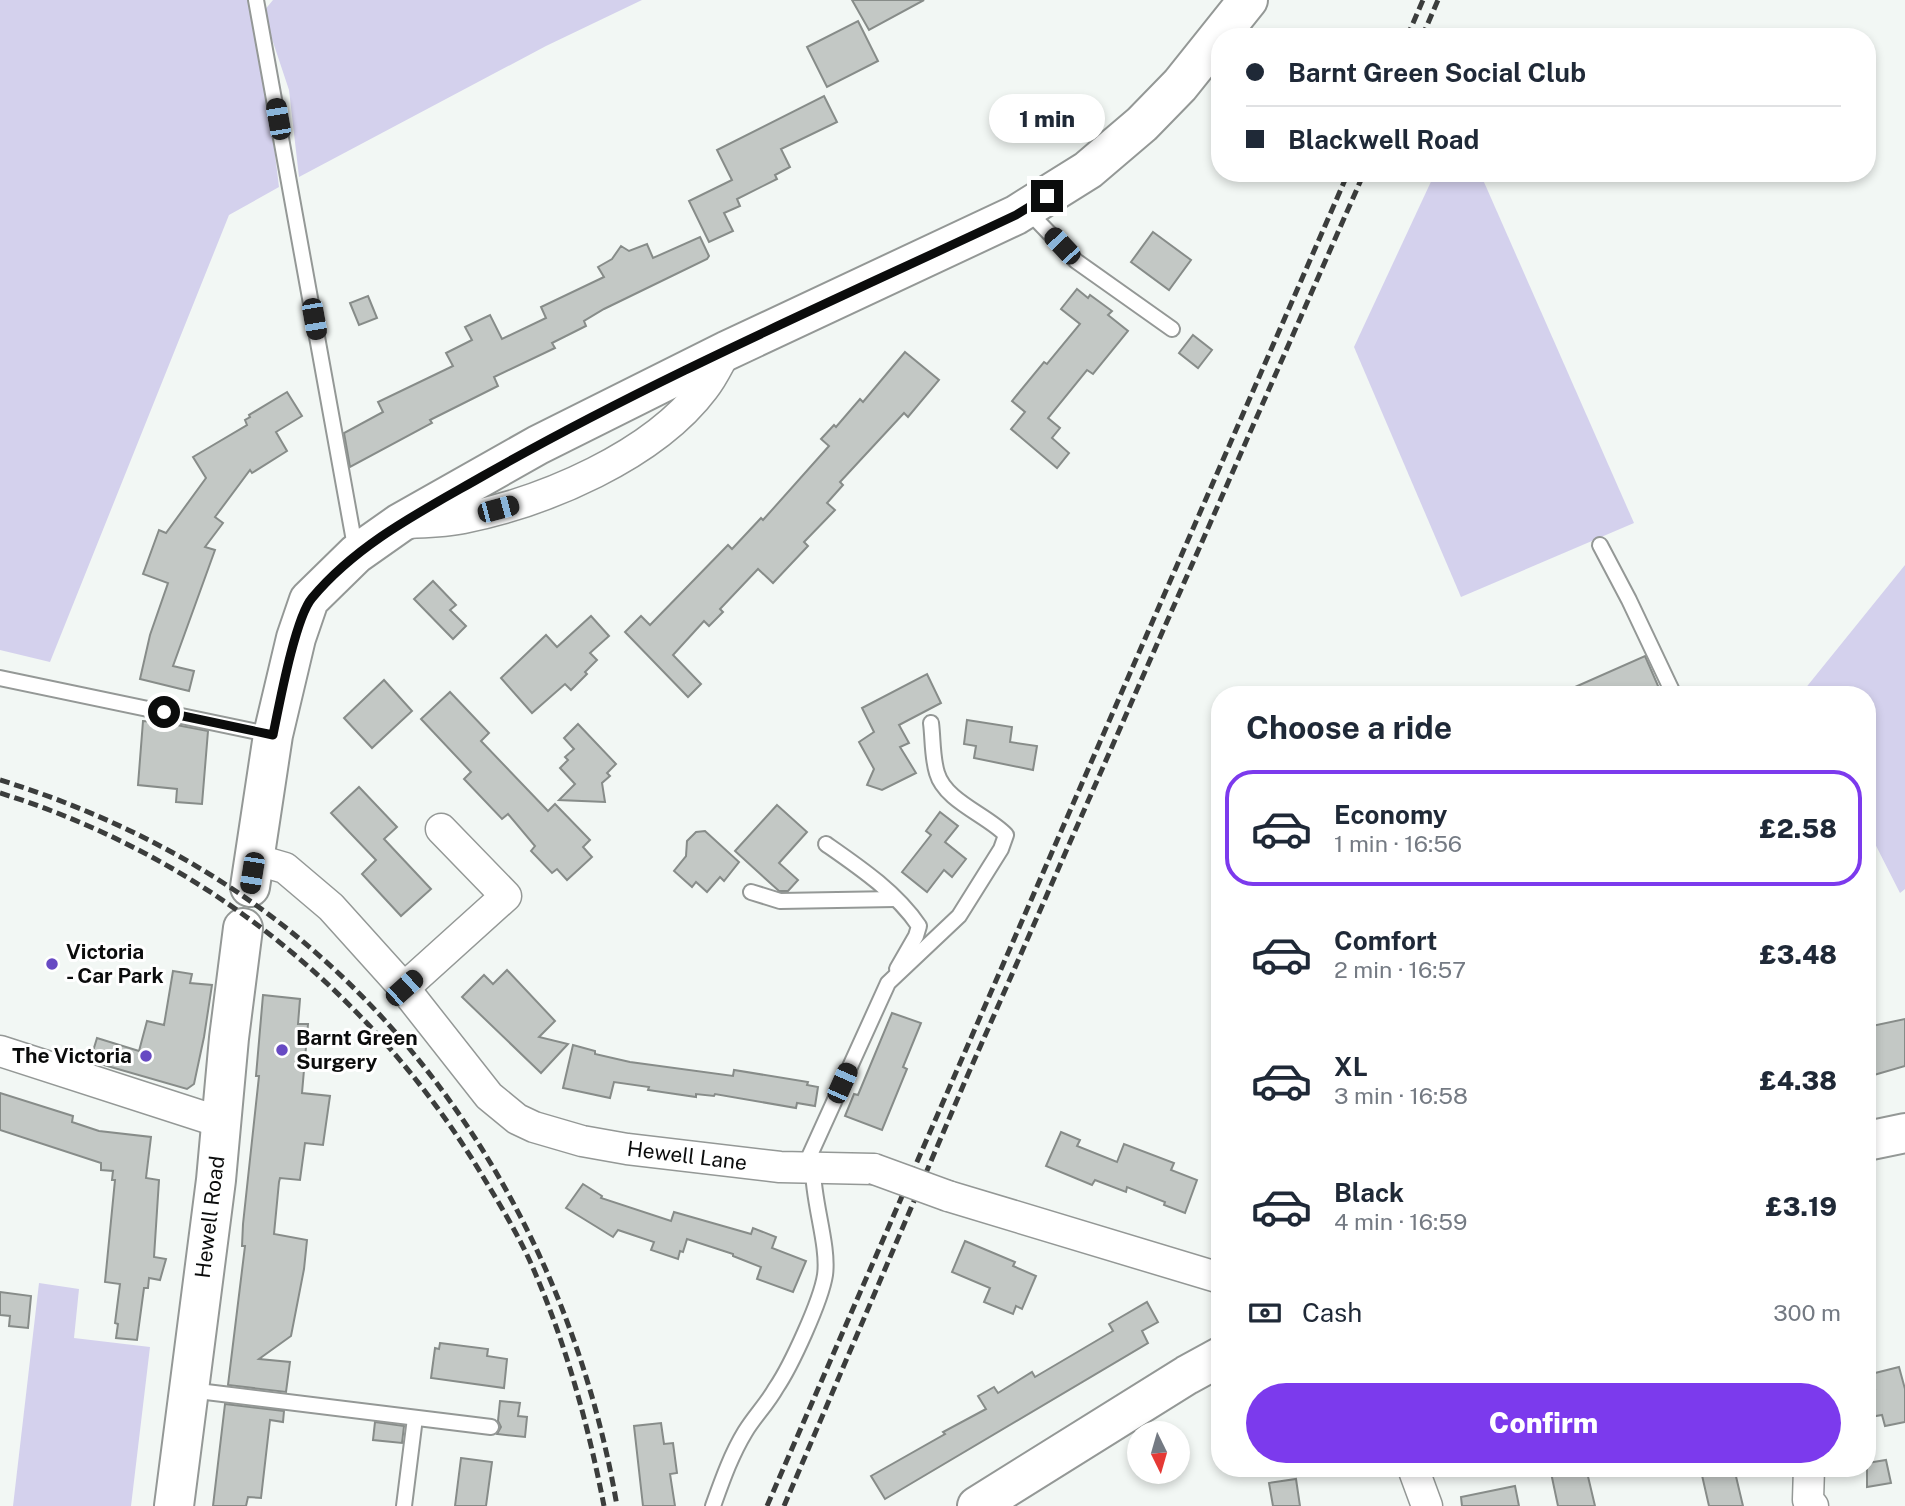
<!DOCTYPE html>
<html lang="en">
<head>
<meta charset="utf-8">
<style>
	body { margin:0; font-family:"Public Sans",sans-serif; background:#f6f6f7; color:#1f2937; height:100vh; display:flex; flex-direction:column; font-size:26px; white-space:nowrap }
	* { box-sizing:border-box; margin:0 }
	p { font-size:23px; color:#747a83 }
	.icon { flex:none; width:38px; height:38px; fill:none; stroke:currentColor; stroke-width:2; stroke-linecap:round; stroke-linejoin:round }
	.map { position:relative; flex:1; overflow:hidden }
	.details { position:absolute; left:1211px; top:686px; width:665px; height:791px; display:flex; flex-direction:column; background:#fff; border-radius:28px; box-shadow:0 4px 10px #0003 }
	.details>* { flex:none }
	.banner { position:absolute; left:1211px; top:28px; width:665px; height:154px; border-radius:28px; box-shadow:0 4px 10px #0003; display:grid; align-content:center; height:154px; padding:0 35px; background:#fff }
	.needle { width:46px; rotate:175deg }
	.controls { position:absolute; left:1127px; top:1421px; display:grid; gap:14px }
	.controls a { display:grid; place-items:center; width:63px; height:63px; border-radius:50%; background:#fff; box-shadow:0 4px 10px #0003; font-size:35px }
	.end { position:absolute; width:32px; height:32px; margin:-16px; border:9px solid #0b0c0c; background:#fff; box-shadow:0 0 0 4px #fff }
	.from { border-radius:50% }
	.bubble { position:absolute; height:49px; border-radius:24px; background:#fff; box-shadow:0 4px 10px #0003; font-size:23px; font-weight:800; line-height:49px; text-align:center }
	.car { position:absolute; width:21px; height:42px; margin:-21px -10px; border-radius:9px; box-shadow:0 0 5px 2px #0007; background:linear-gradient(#222 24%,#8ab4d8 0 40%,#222 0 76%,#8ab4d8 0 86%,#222 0) }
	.banner b { display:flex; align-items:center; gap:24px; height:66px; font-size:26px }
	.banner b+b { border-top:2px solid #e0e1e3 }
	.banner i { width:18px; height:18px; background:#1f2937 }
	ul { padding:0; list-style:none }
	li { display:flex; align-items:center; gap:21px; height:116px; margin:0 14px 10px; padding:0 21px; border:4px solid transparent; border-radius:28px }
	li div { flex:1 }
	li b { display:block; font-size:26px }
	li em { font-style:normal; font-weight:800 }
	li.on { border-color:#7c3aed }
	li>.icon { width:63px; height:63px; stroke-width:1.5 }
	h2 { padding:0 35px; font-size:32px; line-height:84px }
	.pay { display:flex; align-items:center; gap:18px; height:77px; padding:0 35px; font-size:26px }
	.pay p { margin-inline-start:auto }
	.cta { display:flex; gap:14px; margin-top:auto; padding:14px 35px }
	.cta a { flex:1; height:80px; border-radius:42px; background:#7c3aed; color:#fff; font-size:28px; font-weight:800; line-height:80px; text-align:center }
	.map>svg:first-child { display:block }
</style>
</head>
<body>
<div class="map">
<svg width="1905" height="1506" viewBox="0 0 1905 1506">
	<rect width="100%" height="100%" fill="#f2f7f4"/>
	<g fill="#d4d1ed">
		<polygon points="0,0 256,0 279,187 229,215 50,662 0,650"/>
		<polygon points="273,0 642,0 546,46 299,177 289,90 263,12"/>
		<polygon points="1435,173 1480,173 1634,523 1461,597 1354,347"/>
		<polygon points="1905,565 1905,889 1900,893 1867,828 1867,695 1800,695"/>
		<polygon points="39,1283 79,1289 74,1338 150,1347 131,1506 13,1506"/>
	</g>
	<g fill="#c3c8c5" stroke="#878c89" stroke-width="2">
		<polygon points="852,0 924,0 869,30"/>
		<polygon points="858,21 878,61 827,87 807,47"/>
		<polygon points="824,96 837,122 781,149 790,167 775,175 777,179 737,199 740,206 724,213 733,231 709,242 689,201 732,180 717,150"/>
		<polygon points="1153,232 1191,260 1169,290 1131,262"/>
		<polygon points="700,237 709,256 707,259 604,309 584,321 586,326 552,343 555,348 494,377 498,386 430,420 432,423 350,467 344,433 383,412 378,402 453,366 446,353 472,340 465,327 490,315 502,339 546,318 541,307 604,277 598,267 612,259 621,246 629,251 647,244 653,258"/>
		<polygon points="1077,289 1088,298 1090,295 1112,311 1108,315 1128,331 1093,374 1087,370 1048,418 1060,428 1052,438 1069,453 1057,468 1011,429 1025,412 1012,401 1044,362 1047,364 1080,324 1061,309"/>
		<polygon points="368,296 377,318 359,325 350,303"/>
		<polygon points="1193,335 1212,350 1198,368 1179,353"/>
		<polygon points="905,352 939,380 908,417 904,413 840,482 843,485 827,503 835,510 804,542 808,546 773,583 758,569 720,609 723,612 709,626 704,621 673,655 701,684 688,697 625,632 641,616 650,625 728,545 732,549 761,518 763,520 829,446 821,439 834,425 836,427 860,399 863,402"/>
		<polygon points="287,392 302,416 276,432 287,451 252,473 250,470 215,517 223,523 205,547 215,550 173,666 194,671 189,691 140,679 150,635 168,583 143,574 159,530 166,533 206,478 193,457 247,425 245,420 250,417 249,415"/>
		<polygon points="433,581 456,605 450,610 466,626 453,639 414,599"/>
		<polygon points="591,616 609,636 590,653 597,660 585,672 587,674 571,690 565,684 532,713 501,678 546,635 557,647"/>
		<polygon points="1645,656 1662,695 1557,695"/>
		<polygon points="927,674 941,703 899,725 909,743 900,747 916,773 882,790 867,785 874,769 859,742 874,732 862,708"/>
		<polygon points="384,680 412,711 372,748 344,718"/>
		<polygon points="450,692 489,733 481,741 548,811 555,804 590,840 583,847 592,857 567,880 557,869 552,873 531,851 535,846 508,814 502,819 464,779 471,772 421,719"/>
		<polygon points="967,720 1012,727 1010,742 1037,746 1033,770 974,758 976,746 964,744"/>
		<polygon points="143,721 166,723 208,731 202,804 176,802 177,789 138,785"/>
		<polygon points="578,724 616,764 607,773 610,776 602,783 605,802 559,800 575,784 560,768 568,760 565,757 574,749 564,738"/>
		<polygon points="359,787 397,827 384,839 431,889 401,916 362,874 376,860 331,813"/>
		<polygon points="777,805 807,832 779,863 798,880 788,891 779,891 735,851"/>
		<polygon points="940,812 958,826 945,842 966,859 952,877 944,870 927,892 902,872 931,835 926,831"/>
		<polygon points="705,831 739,862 724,881 720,877 707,892 696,882 692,887 674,871 686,856 687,841 696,832"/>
		<polygon points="507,970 555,1021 539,1037 568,1044 541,1073 462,997 484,975 493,984"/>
		<polygon points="173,971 192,974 190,983 212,985 204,1037 194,1084 187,1089 90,1061 97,1038 139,1051 147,1021 164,1025"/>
		<polygon points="263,995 300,999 298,1024 308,1024 302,1093 330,1096 323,1145 305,1143 300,1180 280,1178 279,1182 274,1234 307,1240 304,1269 291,1336 259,1359 290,1362 286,1392 228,1385 245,1246 242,1246 243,1224 259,1076 256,1076"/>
		<polygon points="892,1013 921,1023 903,1067 907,1069 882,1130 845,1116 854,1094 858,1095"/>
		<polygon points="1905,1019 1905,1066 1874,1075 1872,1068 1867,1069 1867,1027"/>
		<polygon points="573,1045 595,1051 595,1054 630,1062 733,1076 734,1070 808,1082 807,1085 818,1087 815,1106 797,1103 796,1108 715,1094 714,1096 696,1094 696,1097 648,1090 649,1087 614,1082 610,1098 563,1088"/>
		<polygon points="0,1093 73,1116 72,1122 99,1131 151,1137 146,1178 159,1180 154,1257 166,1259 160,1280 149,1278 148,1288 144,1288 137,1340 116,1338 118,1324 115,1323 120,1284 105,1282 115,1180 112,1180 113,1171 101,1170 101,1163 0,1130"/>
		<polygon points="1061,1132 1080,1140 1077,1146 1117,1162 1124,1144 1174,1163 1171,1170 1197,1180 1185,1213 1164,1205 1165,1202 1127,1187 1126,1192 1095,1180 1092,1185 1046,1166"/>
		<polygon points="583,1184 602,1196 601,1198 671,1221 674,1212 751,1234 753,1228 776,1237 772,1248 806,1261 793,1292 757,1279 761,1267 733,1256 733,1254 687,1239 683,1252 680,1251 678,1259 651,1250 654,1242 618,1230 613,1237 566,1208"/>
		<polygon points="965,1241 1015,1262 1013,1266 1036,1276 1022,1309 1016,1306 1013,1314 984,1302 990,1288 952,1272"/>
		<polygon points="0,1292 31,1296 28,1328 9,1326 10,1316 0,1315"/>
		<polygon points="1147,1302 1158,1322 1142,1331 1148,1343 885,1499 871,1476 945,1434 943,1432 986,1409 978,1396 994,1387 998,1393 1032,1372 1035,1377 1113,1331 1109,1324"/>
		<polygon points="440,1343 488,1349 487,1356 507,1359 504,1388 431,1378 435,1348 439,1349"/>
		<polygon points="1899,1367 1905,1389 1905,1422 1885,1426 1882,1415 1870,1417 1867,1392 1875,1389 1871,1374"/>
		<polygon points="500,1401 520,1403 518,1416 527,1417 525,1437 497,1434 501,1427 498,1421"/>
		<polygon points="225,1404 284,1411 283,1422 270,1420 261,1498 248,1497 246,1506 213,1506"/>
		<polygon points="375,1422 404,1426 402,1443 373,1440"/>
		<polygon points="661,1423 664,1444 673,1443 677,1473 670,1474 675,1506 643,1506 634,1426"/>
		<polygon points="461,1458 492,1462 486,1506 455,1506"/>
		<polygon points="1886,1460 1891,1483 1867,1487 1867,1463"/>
		<polygon points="1550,1468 1586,1468 1595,1506 1558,1506"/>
		<polygon points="1712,1468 1734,1468 1743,1506 1709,1506 1701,1471"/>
		<polygon points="1296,1479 1300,1506 1273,1506 1269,1483"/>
		<polygon points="1515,1486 1519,1506 1462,1506 1461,1497"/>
	</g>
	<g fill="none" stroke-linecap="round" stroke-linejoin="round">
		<g stroke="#949896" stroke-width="18">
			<g id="lane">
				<polyline points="256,0 356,552"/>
				<polyline points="1027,210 1076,261 1172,329"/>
				<polyline points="1600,545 1629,600 1674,695"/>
				<polyline points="0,678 272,735"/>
				<path d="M 826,844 C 859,867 896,892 919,926 L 916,936 L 897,969"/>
				<polyline points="751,892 780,901 895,899"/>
				<path d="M 804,1168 L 888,983 L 959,916 L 1001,849 L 1006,835 C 987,815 945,801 937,773 C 932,757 933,738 931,723"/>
				<polyline points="190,1390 491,1427"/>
				<polyline points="404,1506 415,1418"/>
				<path d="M 713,1506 C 722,1481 731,1455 745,1432 C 754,1417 767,1404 776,1388 C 791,1366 821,1301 825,1275 C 829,1246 813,1202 813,1169"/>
			</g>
		</g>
		<g stroke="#949896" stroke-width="33">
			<g id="street">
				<path d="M 404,523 C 423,522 444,522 463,518 C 544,502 653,456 704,388 C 713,377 719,363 726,351"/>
				<polyline points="254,859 285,868 331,907 404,988 489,1096 517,1119 534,1127 582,1141 627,1149 780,1167 874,1169"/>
				<polyline points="404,988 506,896 441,829"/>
				<polyline points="0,1051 220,1122"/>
				<polyline points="948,1196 1220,1278"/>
				<polyline points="1413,1468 1427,1506"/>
				<polyline points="1809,1468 1808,1500 1813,1506"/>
			</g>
		</g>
		<g stroke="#949896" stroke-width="42">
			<g id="secondary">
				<polyline points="250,887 273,735 296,638 309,600 356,554 400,523 538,445 726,351 1016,215 1088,170 1142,124 1180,85 1248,0"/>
				<polyline points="1867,1141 1905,1133"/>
				<polyline points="174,1506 216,1180 229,1038 243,928"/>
				<polyline points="977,1506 1187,1375 1220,1357"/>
			</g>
		</g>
		<use href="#lane" stroke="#fff" stroke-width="14"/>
		<use href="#street" stroke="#fff" stroke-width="30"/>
		<use href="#secondary" stroke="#fff" stroke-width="38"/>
		<g stroke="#3b3d3c" stroke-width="5" stroke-dasharray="10 5" stroke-linecap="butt">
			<polyline points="1407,37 1423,0"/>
			<polyline points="1422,37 1438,0"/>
			<path d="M 0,780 C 78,804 156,839 225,884 C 438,1022 575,1259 617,1506"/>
			<path d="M 0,793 C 204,856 376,996 485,1180 C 502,1208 520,1238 533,1268 C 566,1344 588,1424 604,1506"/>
			<polyline points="767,1506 1348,173"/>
			<polyline points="784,1506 966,1079 1364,173"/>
		</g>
		<g stroke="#949896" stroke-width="33" stroke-linecap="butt">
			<polyline id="street-bridge" points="874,1169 948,1196"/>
		</g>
		<use href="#street-bridge" stroke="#fff" stroke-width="30"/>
	</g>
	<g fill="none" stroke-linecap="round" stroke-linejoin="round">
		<path stroke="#0b0c0c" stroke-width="9" d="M 164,712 L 273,735 C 279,706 295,618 312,598 C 358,543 422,511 483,476 C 655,378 838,299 1016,215 L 1047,196"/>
	</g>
	<g fill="#674ac3" stroke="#fff" stroke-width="2.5">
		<circle cx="52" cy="964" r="7"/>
		<circle cx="282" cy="1050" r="7"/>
		<circle cx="146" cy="1056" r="7"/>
	</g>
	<g text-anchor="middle" stroke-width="6" stroke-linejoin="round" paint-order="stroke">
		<g font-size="21" font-weight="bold" fill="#0b0c0c" stroke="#fff" text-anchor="start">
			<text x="66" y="959">Victoria<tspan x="66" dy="24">- Car Park</tspan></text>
			<text x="296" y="1045">Barnt Green<tspan x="296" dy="24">Surgery</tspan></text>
			<text x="132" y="1063" text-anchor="end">The Victoria</text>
		</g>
		<g font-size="21" fill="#0b0c0c" stroke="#fff">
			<text transform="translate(687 1156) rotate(7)" y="7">Hewell Lane</text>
			<text transform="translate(210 1217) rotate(-83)" y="7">Hewell Road</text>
		</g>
	</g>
</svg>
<div class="controls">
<a><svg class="needle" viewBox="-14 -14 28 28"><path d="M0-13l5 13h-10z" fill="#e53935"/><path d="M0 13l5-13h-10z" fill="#747a83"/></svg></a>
</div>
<i class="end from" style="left:164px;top:712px"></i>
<i class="end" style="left:1047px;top:196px"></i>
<div class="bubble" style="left:989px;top:94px;width:116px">1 min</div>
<i class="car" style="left:278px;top:119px;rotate:350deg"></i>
<i class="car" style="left:1062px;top:246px;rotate:317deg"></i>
<i class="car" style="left:314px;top:319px;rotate:170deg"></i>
<i class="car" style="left:498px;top:509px;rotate:75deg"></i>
<i class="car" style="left:252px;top:873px;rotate:189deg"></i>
<i class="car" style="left:404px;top:988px;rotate:48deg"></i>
<i class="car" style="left:842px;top:1083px;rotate:24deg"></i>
<div class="banner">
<b><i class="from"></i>Barnt Green Social Club</b>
<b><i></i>Blackwell Road</b>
</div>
<section class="details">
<h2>Choose a ride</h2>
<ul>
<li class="on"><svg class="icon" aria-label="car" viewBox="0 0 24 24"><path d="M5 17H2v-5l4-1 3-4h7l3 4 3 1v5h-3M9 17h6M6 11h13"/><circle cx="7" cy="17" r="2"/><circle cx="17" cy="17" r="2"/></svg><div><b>Economy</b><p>1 min · 16:56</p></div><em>£2.58</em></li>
<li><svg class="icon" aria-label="car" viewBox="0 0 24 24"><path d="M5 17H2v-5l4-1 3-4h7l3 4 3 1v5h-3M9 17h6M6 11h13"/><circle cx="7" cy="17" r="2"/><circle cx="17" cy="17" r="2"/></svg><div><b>Comfort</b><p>2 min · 16:57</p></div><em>£3.48</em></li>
<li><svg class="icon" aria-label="car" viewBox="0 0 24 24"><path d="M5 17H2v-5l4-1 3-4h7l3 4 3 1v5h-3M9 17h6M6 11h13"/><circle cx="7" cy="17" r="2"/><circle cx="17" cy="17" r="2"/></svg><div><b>XL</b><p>3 min · 16:58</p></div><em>£4.38</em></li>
<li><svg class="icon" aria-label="car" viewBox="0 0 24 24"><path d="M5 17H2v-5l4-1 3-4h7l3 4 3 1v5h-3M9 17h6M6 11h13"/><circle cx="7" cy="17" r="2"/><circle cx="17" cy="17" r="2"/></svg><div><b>Black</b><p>4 min · 16:59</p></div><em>£3.19</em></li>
</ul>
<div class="pay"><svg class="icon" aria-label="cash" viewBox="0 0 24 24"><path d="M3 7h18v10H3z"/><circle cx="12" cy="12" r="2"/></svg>Cash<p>300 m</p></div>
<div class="cta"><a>Confirm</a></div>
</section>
</div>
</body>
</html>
